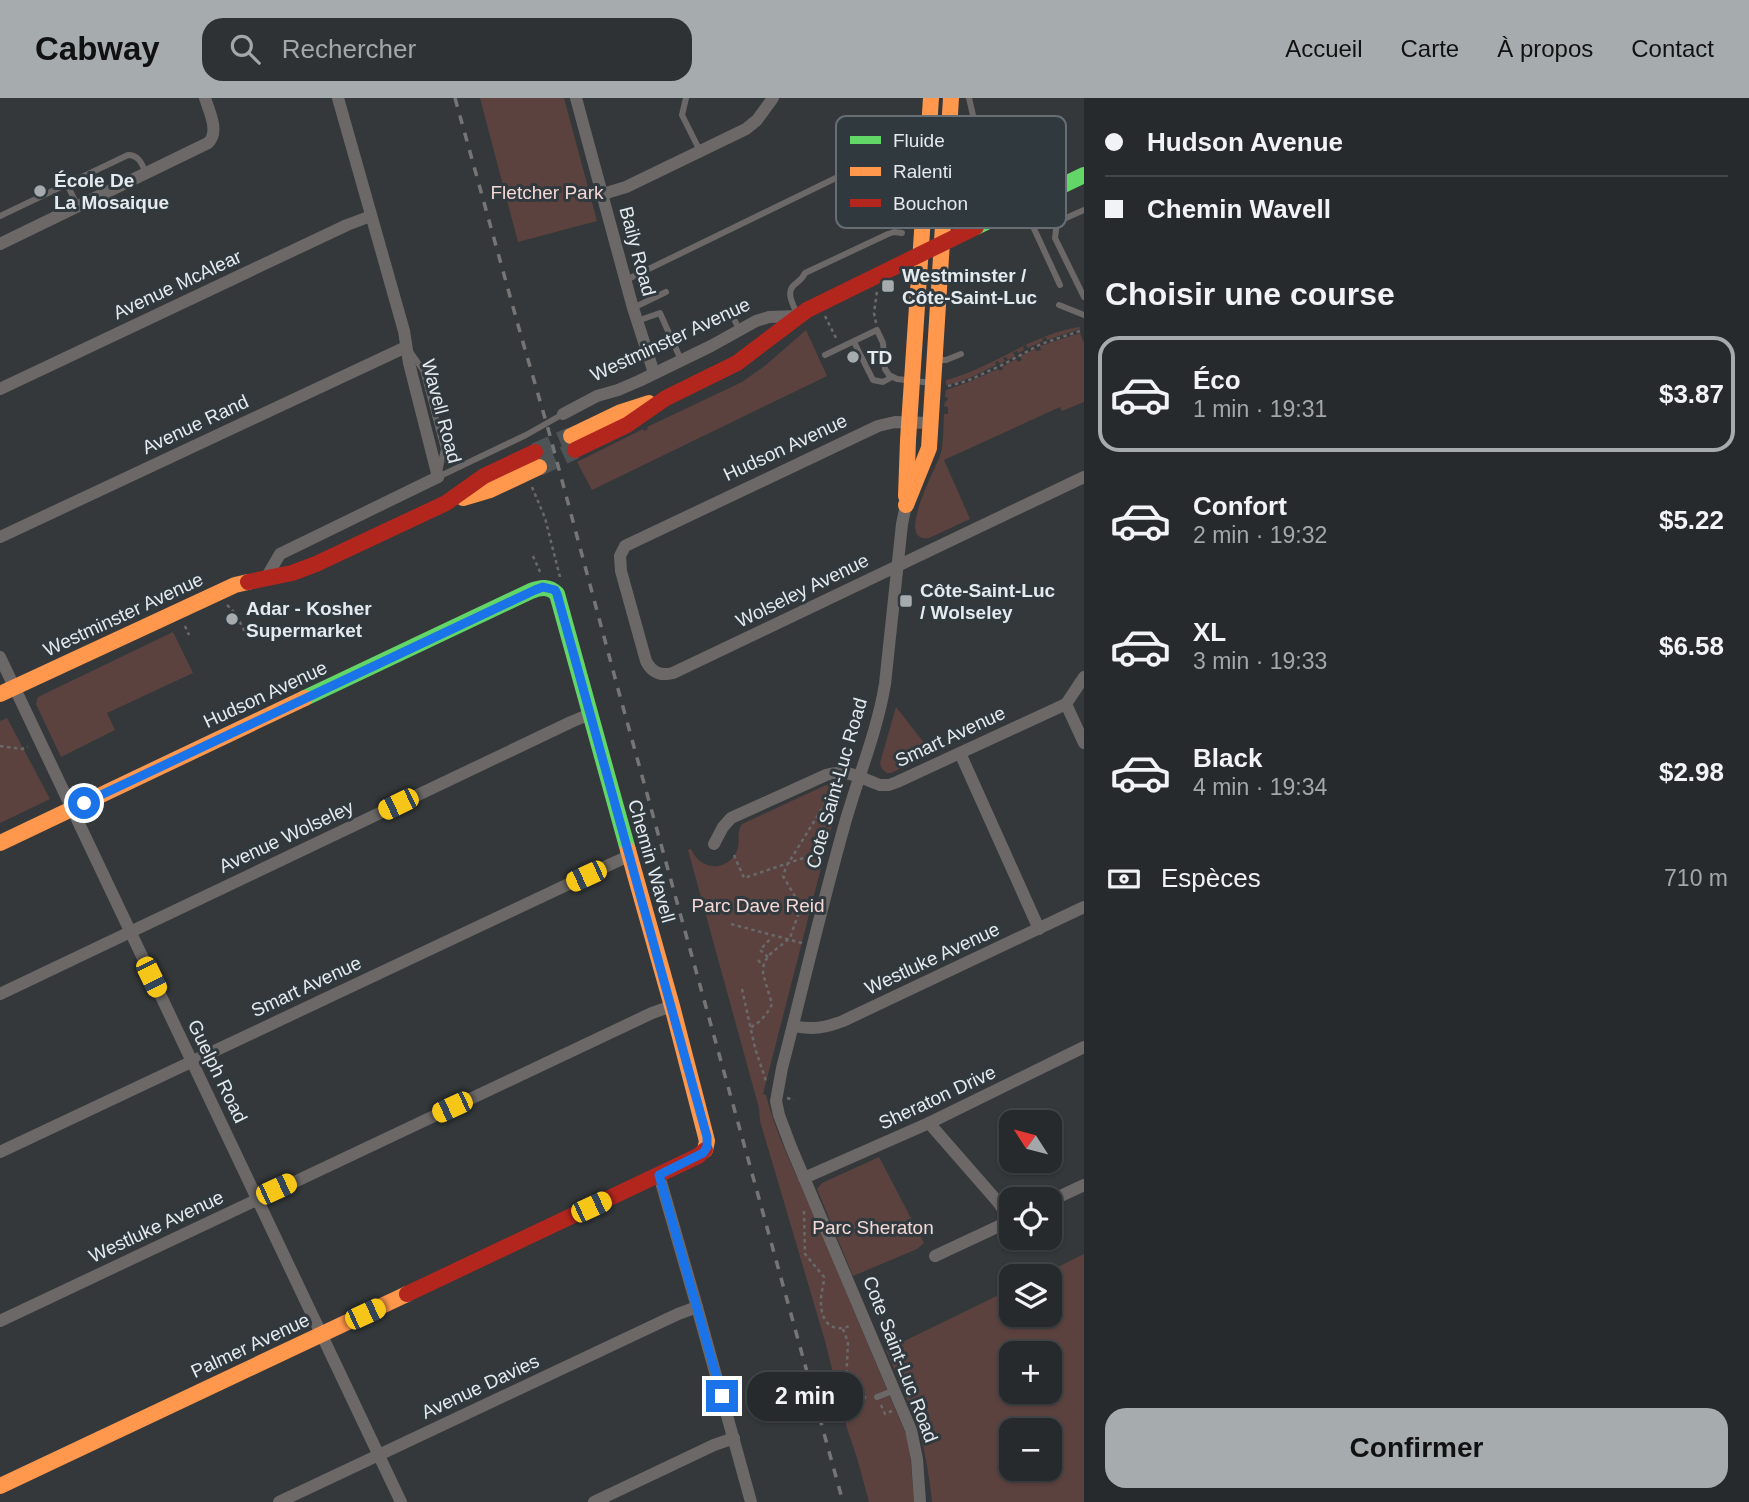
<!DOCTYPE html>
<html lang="fr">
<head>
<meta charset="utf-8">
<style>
	body { margin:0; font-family:Helvetica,sans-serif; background:#2f3234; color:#f1f3f6; height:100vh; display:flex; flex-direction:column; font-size:26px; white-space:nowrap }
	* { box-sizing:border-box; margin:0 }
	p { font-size:23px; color:#a4a7a9 }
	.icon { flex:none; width:38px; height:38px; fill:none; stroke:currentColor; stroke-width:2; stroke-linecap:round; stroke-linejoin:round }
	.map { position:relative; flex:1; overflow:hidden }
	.details { display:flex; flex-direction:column; background:#272a2c; width:665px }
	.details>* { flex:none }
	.hud { display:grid; align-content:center; height:154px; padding:0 21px; background:#272a2c }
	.needle { width:46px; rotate:306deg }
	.controls { position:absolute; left:999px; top:1012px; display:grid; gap:14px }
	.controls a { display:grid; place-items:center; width:63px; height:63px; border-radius:14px; background:#272a2c; box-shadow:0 2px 5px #0004,0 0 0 2px #434648; font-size:35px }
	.end { position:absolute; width:32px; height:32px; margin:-16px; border:9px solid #1a73e8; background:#fff; box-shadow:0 0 0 4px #fff }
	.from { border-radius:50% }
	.bubble { position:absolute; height:49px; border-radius:21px; background:#272a2c; box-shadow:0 2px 5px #0004,0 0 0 2px #434648; font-size:23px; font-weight:700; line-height:49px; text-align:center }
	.car { position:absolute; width:21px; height:42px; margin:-21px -10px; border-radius:9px; box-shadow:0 0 5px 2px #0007; background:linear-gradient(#f5c518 24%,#345 0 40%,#f5c518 0 76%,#345 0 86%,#f5c518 0) }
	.hud b { display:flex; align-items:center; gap:24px; height:66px; font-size:26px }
	.hud b+b { border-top:2px solid #434648 }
	.hud i { width:18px; height:18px; background:#f1f3f6 }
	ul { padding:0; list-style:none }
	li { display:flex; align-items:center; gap:21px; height:116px; margin:0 14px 10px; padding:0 7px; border:4px solid transparent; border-radius:21px }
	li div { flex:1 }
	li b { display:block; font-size:26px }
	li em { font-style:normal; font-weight:700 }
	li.current { border-color:#a6acae }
	li>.icon { width:63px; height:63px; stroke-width:1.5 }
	h2 { padding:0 21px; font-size:32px; line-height:84px }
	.pay { display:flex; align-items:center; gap:18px; height:77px; padding:0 21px; font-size:26px }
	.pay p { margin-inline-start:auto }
	.button { display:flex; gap:14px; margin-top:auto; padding:14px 21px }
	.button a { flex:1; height:80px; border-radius:21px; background:#a6acae; color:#111; font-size:28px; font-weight:700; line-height:80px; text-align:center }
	header { display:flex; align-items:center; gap:42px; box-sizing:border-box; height:98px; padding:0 35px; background:#a6acae; color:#111 }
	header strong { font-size:33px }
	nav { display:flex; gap:38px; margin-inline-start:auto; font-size:24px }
	.search { width:490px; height:63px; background:#2f3234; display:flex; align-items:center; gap:18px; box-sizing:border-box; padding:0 24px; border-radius:21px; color:#a4a7a9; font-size:26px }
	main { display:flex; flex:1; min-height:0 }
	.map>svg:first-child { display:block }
</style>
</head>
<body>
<header>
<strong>Cabway</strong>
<div class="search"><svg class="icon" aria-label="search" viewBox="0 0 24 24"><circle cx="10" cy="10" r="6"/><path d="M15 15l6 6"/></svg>Rechercher</div>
<nav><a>Accueil</a><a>Carte</a><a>À propos</a><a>Contact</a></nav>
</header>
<main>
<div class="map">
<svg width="1084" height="1404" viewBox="0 0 1084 1404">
	<rect width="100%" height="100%" fill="#34383a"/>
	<g fill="#5b423f" fill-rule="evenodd">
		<polygon points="480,0 564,0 597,123 518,144"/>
		<path d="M 1080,229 L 1080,231 L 1047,242 L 1046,239 L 1042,240 L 1043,243 L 1028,250 L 1026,247 L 1023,249 L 1024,252 L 1018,255 L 1017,253 L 1013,254 L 1015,258 L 1008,262 L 1006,259 L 1003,260 L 1005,263 L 1000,266 L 998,263 L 995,264 L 996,267 C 980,275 964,284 946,287 L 946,282 C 993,270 1031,236 1080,229 Z"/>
		<polygon points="806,232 827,278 592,392 577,364 643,331 644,333 648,331 647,329 742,284 766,267"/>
		<path d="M 1080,235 L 1084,245 L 1084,304 L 1062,313 L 1060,309 L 944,362 L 970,421 L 929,440 C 893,446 938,367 941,355 C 944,343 943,329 944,316 L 948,316 L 948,309 L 944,308 L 945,304 L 947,303 L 948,300 L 945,299 L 946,292 L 966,285 L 998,271 L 1000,273 L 1003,271 L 1002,269 L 1016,261 L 1018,264 L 1022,262 L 1020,258 L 1035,251 L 1037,253 L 1041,252 L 1040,248 Z"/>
		<polygon points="173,534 193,575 107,615 115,632 61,659 36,606 38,599"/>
		<polygon points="896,609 932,655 891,675 887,675 882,671 880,665"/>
		<polygon points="7,620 50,701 0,725 0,623"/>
		<path d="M 826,687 L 835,690 L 840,696 L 763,996 L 766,997 C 776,1037 795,1073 811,1111 C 843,1187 875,1263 907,1339 L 910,1355 L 914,1404 L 869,1404 L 857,1360 L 847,1330 L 825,1243 L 760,1023 L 759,1010 L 688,752 L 691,751 C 695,760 702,767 712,768 C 724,770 736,760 738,749 C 740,740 736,735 742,726 Z"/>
		<polygon points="879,1059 924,1145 917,1151 853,1178 817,1091 822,1085"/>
		<path d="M 1084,1156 L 1084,1404 L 932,1404 C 929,1375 924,1345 914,1318 C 905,1296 895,1274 886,1252 L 1011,1191 L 1012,1216 L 1050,1216 L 1050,1178 L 1040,1178 ZM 1012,1255 L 1050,1255 L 1050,1293 L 1012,1293 ZM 1012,1332 L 1050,1332 L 1050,1370 L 1012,1370 Z"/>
	</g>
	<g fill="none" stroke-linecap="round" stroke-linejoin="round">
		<g stroke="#4e5355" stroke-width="18" stroke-dasharray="18 9" stroke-linecap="butt">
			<polyline points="535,354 571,338"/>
			<polyline points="539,369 575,352"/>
		</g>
		<g stroke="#6a696a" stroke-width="2.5" stroke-dasharray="3.5 3.5" stroke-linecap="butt">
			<polyline points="825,218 836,240"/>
			<polyline points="876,225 874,215 877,193"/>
			<polyline points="948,288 967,283 1002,267 1041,246 1080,233"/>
			<polyline points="532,389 545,420 560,479"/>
			<polyline points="533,458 540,474"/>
			<path d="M 227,507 C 239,517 241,530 250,541"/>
			<polyline points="185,528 189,537"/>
			<polyline points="246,536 253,532"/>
			<polyline points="0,648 22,651 28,649"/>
			<polyline points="734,757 744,780 827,752"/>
			<polyline points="731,826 802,845"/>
			<polyline points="768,859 760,852 772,839"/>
			<polyline points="758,862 763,868"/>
			<polyline points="742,891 755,950 766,983"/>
			<path d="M 751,929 C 760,925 768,915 772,906 L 763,876 L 764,865 L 769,857 L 790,840 L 799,814 L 797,802 L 783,778 L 786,769 L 831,696 L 835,695 L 840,700"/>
			<polyline points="787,1000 794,1002"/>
			<path d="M 804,1113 L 805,1156 L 824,1179 C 824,1187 821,1194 821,1202 C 820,1222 831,1237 852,1227"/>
			<polyline points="843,1231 848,1244 846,1285 855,1295 869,1301"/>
			<polyline points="881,1307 885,1316 892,1313"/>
		</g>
		<g stroke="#6c6867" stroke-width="6">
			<polyline points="686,0 682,17 700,53"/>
			<polyline points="969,0 975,26"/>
			<polyline points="67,86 78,109"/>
			<polyline points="1045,98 1057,124 1084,112"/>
			<polyline points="1024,109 1060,187"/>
			<path d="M 0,118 L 128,57 C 139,57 142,66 146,75"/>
			<polyline points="1057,124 1055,140 1084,199"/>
			<polyline points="626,182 877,60"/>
			<polyline points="1059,207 1084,217"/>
			<polyline points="633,210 666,194"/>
			<path d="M 797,216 C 794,208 786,196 793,188 C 798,183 802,182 805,175 L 888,136 L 894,134 L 902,135"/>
			<polyline points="732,217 739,231"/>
			<polyline points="637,223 660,215 681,262"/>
			<polyline points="854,244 873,282 883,284 892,279"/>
			<polyline points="411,255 423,272 444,351 439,374"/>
			<polyline points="825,257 877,232 883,245 885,271 889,277 897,281 932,285"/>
			<polyline points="936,262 946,262 961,256"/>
			<polyline points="438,379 526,337 563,316"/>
			<polyline points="877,1299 895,1292"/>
		</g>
		<g stroke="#6c6867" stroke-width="12">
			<polyline points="576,0 633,210 654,275"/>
			<polyline points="603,96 626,89 746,31 757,22 773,0"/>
			<path d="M 0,146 L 208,45 C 220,34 209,13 205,0"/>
			<polyline points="0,291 347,127 371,118"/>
			<polyline points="563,316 597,298 618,292 639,283 711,248 756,223 769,219 798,218"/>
			<path d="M 931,325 L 895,324 L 878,328 L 625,448 L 620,458 L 621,473 L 646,563 C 652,575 661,578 673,575 L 1084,379"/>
			<path d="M 906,407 L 902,426 L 885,586 C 877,634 858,679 845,725 C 822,806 803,889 782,970 L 776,1003 L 779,1017 L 791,1049 L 911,1332 L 917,1361 L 920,1404"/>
			<polyline points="0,439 406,249"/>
			<polyline points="266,480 280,456 438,379 409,265 404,233 338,0"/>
			<polyline points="0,559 401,1404"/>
			<polyline points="1066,606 1084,645"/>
			<polyline points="960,655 1039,831"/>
			<path d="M 714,746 L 723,729 L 731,720 L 826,677 C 846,670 861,680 880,687 L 889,687 L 897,684 L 1066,606 L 1084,579"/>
			<polyline points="0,896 571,624 590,616"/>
			<path d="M 793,928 C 812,932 825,930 843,923 L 1084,809"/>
			<polyline points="929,1025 998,1104 1010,1122"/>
			<polyline points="0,1054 611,766 629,758"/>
			<polyline points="659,1077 697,1209 751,1404"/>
			<polyline points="804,1080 929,1025 1084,949"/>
			<polyline points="1050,1103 1084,1087"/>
			<polyline points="935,1158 1012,1122"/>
			<polyline points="0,1223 652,915 672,908"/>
			<polyline points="279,1404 678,1216 697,1209"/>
			<polyline points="594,1404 714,1347 734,1340"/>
		</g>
		<g stroke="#63d668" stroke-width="16">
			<polyline points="976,129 1084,77"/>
			<path d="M 305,600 L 531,493 C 541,489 549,488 557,496 L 628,752"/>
		</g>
		<g stroke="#ff974d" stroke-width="16">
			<polyline points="571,338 621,314 649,305"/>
			<polyline points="906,398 908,342 931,0"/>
			<polyline points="463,400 490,392 539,369"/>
			<polyline points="906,407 929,350 951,0"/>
			<polyline points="0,596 235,487 248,484"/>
			<polyline points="0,745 305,600"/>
			<polyline points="628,752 672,908 707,1043 705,1052"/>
			<polyline points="0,1388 407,1196"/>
		</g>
		<g stroke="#b3261e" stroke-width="16">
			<polyline points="575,352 627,327 666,300 737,265 807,212 976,129"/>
			<polyline points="248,484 292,475 316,466 446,405 484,378 535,354"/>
			<polyline points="407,1196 698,1058 705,1052"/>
		</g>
		<polyline stroke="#767576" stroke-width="3.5" stroke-dasharray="9 9" stroke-linecap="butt" points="455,0 518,227 549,334 618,591 843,1404"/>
	</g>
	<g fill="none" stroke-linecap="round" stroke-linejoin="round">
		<polyline stroke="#1a73e8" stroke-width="9" points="84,705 535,492 543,489 555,492 557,496 707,1039 707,1049 703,1055 659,1077 722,1298"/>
	</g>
	<g fill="#a6acae" stroke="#30393e" stroke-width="2.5">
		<circle cx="40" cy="93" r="7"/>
		<rect x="881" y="181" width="14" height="14" rx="3.5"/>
		<circle cx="853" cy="259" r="7"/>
		<rect x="899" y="496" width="14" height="14" rx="3.5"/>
		<circle cx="232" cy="521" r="7"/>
	</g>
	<g text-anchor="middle" stroke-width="6" stroke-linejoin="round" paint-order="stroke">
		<g font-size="19" font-weight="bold" fill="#e4eaed" stroke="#30393e" text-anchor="start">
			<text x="54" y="89">École De<tspan x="54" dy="22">La Mosaique</tspan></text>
			<text x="902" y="184">Westminster /<tspan x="902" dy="22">Côte-Saint-Luc</tspan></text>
			<text x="867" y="266">TD</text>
			<text x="920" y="499">Côte-Saint-Luc<tspan x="920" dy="22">/ Wolseley</tspan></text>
			<text x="246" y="517">Adar - Kosher<tspan x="246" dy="22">Supermarket</tspan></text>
		</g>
		<g font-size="19" fill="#f5d7d4" stroke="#30393e">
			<text x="547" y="101">Fletcher Park</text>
			<text x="758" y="814">Parc Dave Reid</text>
			<text x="873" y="1136">Parc Sheraton</text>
		</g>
		<g font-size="19" fill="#e4eaed" stroke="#30393e">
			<text transform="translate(638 153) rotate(75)" y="7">Baily Road</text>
			<text transform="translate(177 186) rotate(-25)" y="7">Avenue McAlear</text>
			<text transform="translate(670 241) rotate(-25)" y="7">Westminster Avenue</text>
			<text transform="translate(442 313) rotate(75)" y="7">Wavell Road</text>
			<text transform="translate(195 326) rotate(-25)" y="7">Avenue Rand</text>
			<text transform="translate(785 349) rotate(-25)" y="7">Hudson Avenue</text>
			<text transform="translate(802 492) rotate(-26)" y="7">Wolseley Avenue</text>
			<text transform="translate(123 516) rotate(-25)" y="7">Westminster Avenue</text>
			<text transform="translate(265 596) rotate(-25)" y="7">Hudson Avenue</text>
			<text transform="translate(950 638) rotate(-25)" y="7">Smart Avenue</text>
			<text transform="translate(836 685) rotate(-74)" y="7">Cote Saint-Luc Road</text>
			<text transform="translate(286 738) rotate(-25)" y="7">Avenue Wolseley</text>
			<text transform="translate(652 763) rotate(74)" y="7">Chemin Wavell</text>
			<text transform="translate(932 860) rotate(-25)" y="7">Westluke Avenue</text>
			<text transform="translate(306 888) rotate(-25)" y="7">Smart Avenue</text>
			<text transform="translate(218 973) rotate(64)" y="7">Guelph Road</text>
			<text transform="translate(937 999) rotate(-25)" y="7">Sheraton Drive</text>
			<text transform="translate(156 1128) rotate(-25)" y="7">Westluke Avenue</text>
			<text transform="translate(250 1247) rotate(-25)" y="7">Palmer Avenue</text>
			<text transform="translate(901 1261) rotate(69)" y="7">Cote Saint-Luc Road</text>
			<text transform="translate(480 1288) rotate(-25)" y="7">Avenue Davies</text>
		</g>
	</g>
	<rect x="836" y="18" width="230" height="112" rx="10" fill="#30393e" stroke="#666e73" stroke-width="2"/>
	<rect x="850" y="38" width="31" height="8" fill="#63d668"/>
	<rect x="850" y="69" width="31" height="9" fill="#ff974d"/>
	<rect x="850" y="101" width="31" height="8" fill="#b3261e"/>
	<g font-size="19" fill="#e4eaed">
		<text x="893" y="49">Fluide</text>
		<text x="893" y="80">Ralenti</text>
		<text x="893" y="112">Bouchon</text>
	</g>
</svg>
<div class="controls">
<a><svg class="needle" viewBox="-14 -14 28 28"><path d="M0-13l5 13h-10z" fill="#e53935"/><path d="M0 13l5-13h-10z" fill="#a4a7a9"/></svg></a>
<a><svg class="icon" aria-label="locate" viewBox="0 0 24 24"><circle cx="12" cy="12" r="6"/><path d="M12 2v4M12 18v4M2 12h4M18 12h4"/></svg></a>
<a><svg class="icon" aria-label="layers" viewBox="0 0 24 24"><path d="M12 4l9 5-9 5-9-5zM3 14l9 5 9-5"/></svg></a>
<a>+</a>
<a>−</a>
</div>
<i class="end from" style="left:84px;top:705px"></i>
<i class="end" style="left:722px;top:1298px"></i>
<div class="bubble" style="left:747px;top:1274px;width:116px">2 min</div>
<i class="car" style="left:398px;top:706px;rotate:244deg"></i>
<i class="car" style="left:586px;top:778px;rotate:245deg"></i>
<i class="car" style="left:151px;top:879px;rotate:154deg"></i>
<i class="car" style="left:452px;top:1009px;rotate:245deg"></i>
<i class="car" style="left:276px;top:1091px;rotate:65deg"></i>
<i class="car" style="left:591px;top:1109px;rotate:65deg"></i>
<i class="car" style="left:365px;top:1216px;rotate:65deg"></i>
</div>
<section class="details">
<div class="hud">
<b><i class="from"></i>Hudson Avenue</b>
<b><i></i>Chemin Wavell</b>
</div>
<h2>Choisir une course</h2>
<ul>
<li class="current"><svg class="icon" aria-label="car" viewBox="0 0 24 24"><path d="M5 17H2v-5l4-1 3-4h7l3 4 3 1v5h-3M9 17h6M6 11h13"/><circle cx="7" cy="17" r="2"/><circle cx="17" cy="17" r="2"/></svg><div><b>Éco</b><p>1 min · 19:31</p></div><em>$3.87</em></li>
<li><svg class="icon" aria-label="car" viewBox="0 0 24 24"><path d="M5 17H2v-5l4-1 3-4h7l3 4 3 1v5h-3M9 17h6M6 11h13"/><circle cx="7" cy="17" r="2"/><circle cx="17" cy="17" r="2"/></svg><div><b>Confort</b><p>2 min · 19:32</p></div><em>$5.22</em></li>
<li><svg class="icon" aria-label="car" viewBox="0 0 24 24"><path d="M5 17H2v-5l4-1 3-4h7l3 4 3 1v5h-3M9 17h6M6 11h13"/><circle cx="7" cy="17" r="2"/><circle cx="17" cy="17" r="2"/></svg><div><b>XL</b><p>3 min · 19:33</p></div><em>$6.58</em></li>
<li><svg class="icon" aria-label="car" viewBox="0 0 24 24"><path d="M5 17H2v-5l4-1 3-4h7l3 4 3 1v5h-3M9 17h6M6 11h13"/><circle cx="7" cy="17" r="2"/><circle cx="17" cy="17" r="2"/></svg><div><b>Black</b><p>4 min · 19:34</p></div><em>$2.98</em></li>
</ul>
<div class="pay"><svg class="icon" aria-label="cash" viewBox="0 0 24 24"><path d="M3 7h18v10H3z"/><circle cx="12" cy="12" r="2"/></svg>Espèces<p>710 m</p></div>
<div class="button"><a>Confirmer</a></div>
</section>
</main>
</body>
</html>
